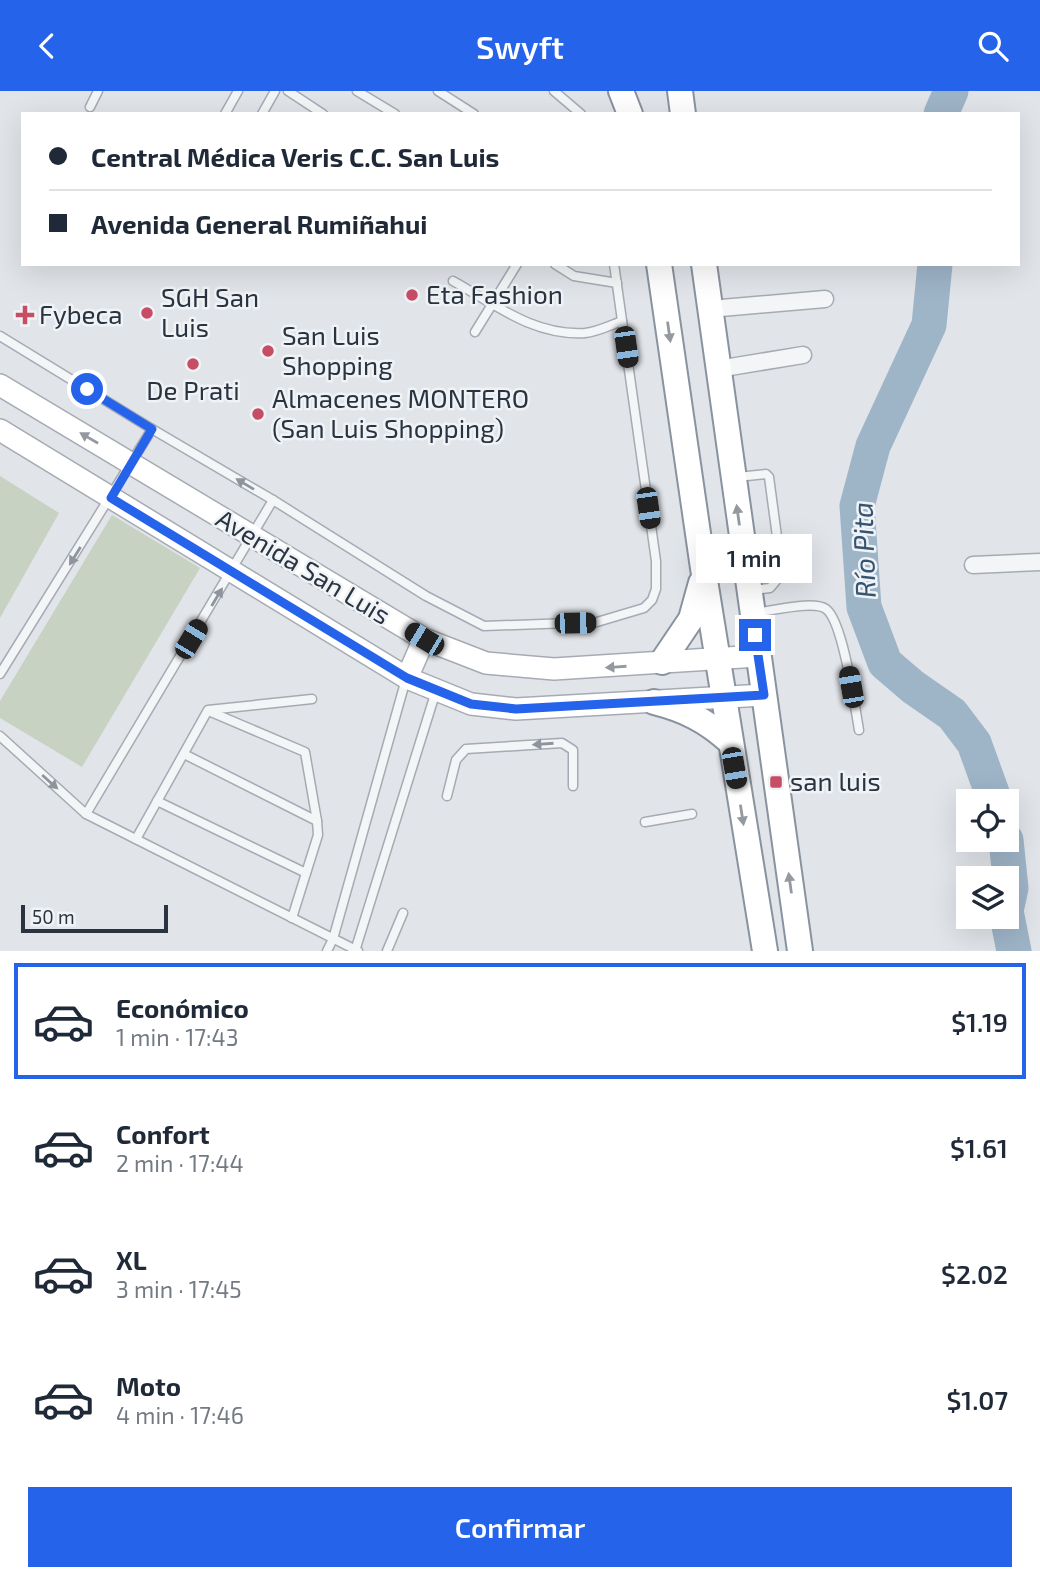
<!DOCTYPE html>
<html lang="es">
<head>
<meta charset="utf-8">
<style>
	body { margin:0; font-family:"Exo 2",sans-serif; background:#f2f2f3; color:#1f2937; height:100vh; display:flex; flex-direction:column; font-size:26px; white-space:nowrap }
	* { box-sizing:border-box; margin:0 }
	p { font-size:23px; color:#747a83 }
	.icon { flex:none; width:38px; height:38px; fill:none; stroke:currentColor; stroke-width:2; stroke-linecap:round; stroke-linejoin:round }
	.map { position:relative; height:860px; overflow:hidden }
	.panel { display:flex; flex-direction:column; background:#fff; flex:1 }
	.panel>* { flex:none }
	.banner { position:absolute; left:21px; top:21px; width:999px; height:154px; border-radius:0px; box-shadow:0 7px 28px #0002; display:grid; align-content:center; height:154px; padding:0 28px; background:#fff }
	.fabs { position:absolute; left:956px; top:698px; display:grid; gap:14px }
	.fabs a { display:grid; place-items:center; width:63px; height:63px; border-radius:0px; background:#fff; box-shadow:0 7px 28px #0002; font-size:35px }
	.scale { position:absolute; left:21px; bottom:18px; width:147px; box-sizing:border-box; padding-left:7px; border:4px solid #2a3340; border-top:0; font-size:19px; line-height:24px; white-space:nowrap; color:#2a3340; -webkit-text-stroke:5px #f0f3f6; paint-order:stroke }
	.end { position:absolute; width:32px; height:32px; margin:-16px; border:9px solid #2563eb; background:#fff; box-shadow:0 0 0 4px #fff }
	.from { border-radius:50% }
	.bubble { position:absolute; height:49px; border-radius:0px; background:#fff; box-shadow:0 7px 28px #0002; font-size:23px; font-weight:600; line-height:49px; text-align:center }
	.car { position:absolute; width:21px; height:42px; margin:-21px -10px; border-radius:9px; box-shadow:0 0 5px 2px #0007; background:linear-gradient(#222 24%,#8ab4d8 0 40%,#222 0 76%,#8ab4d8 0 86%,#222 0) }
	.banner b { display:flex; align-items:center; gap:24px; height:66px; font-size:26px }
	.banner b+b { border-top:2px solid #e0e1e3 }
	.banner i { width:18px; height:18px; background:#1f2937 }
	ul { padding:12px 0 0; list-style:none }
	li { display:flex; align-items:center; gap:21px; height:116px; margin:0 14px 10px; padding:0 14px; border:4px solid transparent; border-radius:0px }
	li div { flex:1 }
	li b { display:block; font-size:26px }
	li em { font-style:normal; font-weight:600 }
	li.on { border-color:#2563eb }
	li>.icon { width:63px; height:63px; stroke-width:1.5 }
	.action { display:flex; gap:14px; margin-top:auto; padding:14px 28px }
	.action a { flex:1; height:80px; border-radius:0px; background:#2563eb; color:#fff; font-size:28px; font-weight:600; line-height:80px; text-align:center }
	header { display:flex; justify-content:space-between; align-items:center; height:91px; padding:0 28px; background:#2563eb; color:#fff; font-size:32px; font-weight:600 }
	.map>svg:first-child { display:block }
</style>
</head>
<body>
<header><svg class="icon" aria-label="back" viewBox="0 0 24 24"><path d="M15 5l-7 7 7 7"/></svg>Swyft<svg class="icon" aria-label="search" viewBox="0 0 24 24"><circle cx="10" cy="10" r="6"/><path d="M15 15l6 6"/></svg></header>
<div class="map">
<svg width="1040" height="860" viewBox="0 0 1040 860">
	<rect width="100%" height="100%" fill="#e1e4e9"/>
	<g fill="#c7d2c3">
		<polygon points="0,385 59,422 0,527"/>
		<polygon points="112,424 200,477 82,676 0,627 0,610"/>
	</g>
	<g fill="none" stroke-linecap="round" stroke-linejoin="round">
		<g stroke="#9eb4c7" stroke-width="35">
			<polyline points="941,23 951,0"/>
			<polyline points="935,173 929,234 873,355 857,415 864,516 885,572 913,596 952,623 974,652 995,710"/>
			<polyline points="1006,749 1011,797 1006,820"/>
			<polyline points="1006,820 1014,860"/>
		</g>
		<g stroke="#a6abb3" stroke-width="11">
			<g id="service">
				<polyline points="288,0 323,23"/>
				<polyline points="357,0 395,23"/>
				<polyline points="438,0 474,23"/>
				<polyline points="554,0 581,23"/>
				<polyline points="90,16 98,0"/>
				<polyline points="225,23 238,0"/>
				<polyline points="262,23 275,0"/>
				<polyline points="555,173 574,185 617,192"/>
				<path d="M 453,190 C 496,214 534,245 585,242 C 597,241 611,234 622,230"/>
				<polyline points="475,241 517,173"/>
				<polyline points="0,245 152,338"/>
				<polyline points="737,386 766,383 769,386 782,483 770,497 752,499"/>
				<polyline points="273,409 426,505 484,535 597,531 644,517 652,509 656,498 656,470 614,173"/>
				<path d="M 755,522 C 770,520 814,509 826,518 C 843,530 855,616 859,639"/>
				<polyline points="0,583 152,338 273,409 86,723 0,645"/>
				<polyline points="211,621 305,661 317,730"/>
				<polyline points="184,663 317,730 318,744 292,827"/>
				<polyline points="447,705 456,669 466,658 562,652 573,659 573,695"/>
				<polyline points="157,710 306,782"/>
				<polyline points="86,723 358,860"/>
				<polyline points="645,731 692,723"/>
				<polyline points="136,748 208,619 312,608"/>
				<polyline points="327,860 333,848 406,588"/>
				<polyline points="355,860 436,600"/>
				<polyline points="387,860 403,822"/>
			</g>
		</g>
		<g stroke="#a6abb3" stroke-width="19">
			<g id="minor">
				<polyline points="710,218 825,208"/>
				<polyline points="718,278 803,264"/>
				<polyline points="973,474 1040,471"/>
			</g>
		</g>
		<g stroke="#a6abb3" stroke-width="24">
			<g id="secondary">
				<polyline points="0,294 424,548 486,572 554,578 758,565"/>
				<polyline points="0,339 407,587 471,613 516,618 764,604"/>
				<polyline points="407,587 424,548"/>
			</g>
		</g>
		<g stroke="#89939f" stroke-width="28">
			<g id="trunk">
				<polyline points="621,0 630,23"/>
				<polyline points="680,0 683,23"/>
				<polyline points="659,173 703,477 765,860"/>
				<polyline points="704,173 800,860"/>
				<polyline points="662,571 691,528 701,492"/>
				<path d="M 654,611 C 685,619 706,629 730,651"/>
			</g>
		</g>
		<use href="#service" stroke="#f3f5f7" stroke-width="8"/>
		<use href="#minor" stroke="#f3f5f7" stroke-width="16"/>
		<use href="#secondary" stroke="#fff" stroke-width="21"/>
		<use href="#trunk" stroke="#fff" stroke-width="24"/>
	</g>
	<defs><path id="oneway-solid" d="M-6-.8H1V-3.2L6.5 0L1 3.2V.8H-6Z" transform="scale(1.75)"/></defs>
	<g fill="#9499a0">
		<use href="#oneway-solid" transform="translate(669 241) rotate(82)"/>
		<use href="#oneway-solid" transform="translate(89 347) rotate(-150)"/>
		<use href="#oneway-solid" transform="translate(738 424) rotate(-98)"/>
		<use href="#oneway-solid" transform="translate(616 576) rotate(176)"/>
		<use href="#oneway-solid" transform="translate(742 724) rotate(81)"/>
		<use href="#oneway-solid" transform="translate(790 792) rotate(-98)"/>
	</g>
	<g fill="#8e949c">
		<use href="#oneway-solid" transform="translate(245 393) rotate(-149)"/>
		<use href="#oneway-solid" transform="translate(75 465) rotate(122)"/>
		<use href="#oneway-solid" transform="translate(217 506) rotate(-59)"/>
		<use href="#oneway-solid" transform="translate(543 653) rotate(176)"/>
		<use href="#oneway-solid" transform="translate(50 691) rotate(42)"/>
	</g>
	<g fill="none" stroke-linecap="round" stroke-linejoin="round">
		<polyline stroke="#2563eb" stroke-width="9" points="87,298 152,338 111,407 407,587 471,613 516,618 764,604 755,544"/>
	</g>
	<g fill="#c74d65" stroke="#f0f3f6" stroke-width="2.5">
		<circle cx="412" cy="204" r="7"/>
		<circle cx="147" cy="222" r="7"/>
		<path d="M21.5 213.5h7v7h7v7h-7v7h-7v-7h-7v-7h7z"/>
		<circle cx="268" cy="260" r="7"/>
		<circle cx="193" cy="273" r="7"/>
		<circle cx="258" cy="323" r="7"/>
		<rect x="769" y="684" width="14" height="14" rx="3.5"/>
	</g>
	<g text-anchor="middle" stroke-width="5" stroke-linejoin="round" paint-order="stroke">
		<g font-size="26" fill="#2a3340" stroke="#f0f3f6" text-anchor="start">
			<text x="426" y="213">Eta Fashion</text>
			<text x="161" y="216">SGH San<tspan x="161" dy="30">Luis</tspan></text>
			<text x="39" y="233">Fybeca</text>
			<text x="282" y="254">San Luis<tspan x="282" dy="30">Shopping</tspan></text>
			<text x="193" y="309" text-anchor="middle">De Prati</text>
			<text x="272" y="317">Almacenes MONTERO<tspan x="272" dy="30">(San Luis Shopping)</tspan></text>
			<text x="790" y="700">san luis</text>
		</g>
		<g font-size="26" fill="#2a3340" stroke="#f0f3f6">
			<text transform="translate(303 476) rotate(31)" y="9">Avenida San Luis</text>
		</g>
		<g font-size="28" font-style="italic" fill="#365471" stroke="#f0f3f6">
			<text transform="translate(864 459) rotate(-92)" y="10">Río Pita</text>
		</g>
	</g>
</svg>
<div class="fabs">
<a><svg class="icon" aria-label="locate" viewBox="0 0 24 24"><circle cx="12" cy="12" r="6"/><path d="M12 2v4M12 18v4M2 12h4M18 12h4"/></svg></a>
<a><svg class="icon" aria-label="layers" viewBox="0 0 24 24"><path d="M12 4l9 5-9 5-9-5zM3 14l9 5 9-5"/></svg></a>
</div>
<div class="scale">50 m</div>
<i class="end from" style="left:87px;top:298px"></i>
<i class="end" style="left:755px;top:544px"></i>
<div class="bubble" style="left:696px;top:443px;width:116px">1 min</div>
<i class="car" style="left:626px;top:256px;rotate:172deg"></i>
<i class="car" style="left:648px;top:417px;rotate:172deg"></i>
<i class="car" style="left:575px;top:532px;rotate:89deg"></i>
<i class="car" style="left:191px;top:548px;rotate:31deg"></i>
<i class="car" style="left:424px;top:548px;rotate:301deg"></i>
<i class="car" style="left:851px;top:596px;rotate:350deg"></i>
<i class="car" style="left:734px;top:677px;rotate:170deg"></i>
<div class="banner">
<b><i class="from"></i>Central Médica Veris C.C. San Luis</b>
<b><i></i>Avenida General Rumiñahui</b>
</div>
</div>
<section class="panel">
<ul>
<li class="on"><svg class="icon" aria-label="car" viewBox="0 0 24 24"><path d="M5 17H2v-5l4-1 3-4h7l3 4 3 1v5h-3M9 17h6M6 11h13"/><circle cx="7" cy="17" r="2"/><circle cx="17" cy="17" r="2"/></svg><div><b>Económico</b><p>1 min · 17:43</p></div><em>$1.19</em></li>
<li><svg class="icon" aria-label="car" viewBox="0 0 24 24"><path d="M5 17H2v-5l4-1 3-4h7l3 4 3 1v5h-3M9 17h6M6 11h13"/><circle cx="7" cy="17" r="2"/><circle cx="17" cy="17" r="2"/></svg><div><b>Confort</b><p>2 min · 17:44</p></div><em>$1.61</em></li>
<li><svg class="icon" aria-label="car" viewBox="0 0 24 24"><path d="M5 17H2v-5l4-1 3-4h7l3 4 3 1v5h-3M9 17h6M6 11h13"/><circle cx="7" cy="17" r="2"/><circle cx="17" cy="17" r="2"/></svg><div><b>XL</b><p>3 min · 17:45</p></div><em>$2.02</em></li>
<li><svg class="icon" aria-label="car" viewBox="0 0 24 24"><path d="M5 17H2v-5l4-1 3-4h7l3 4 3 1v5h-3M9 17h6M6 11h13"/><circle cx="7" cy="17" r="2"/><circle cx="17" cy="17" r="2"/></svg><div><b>Moto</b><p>4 min · 17:46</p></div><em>$1.07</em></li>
</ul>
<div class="action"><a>Confirmar</a></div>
</section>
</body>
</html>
